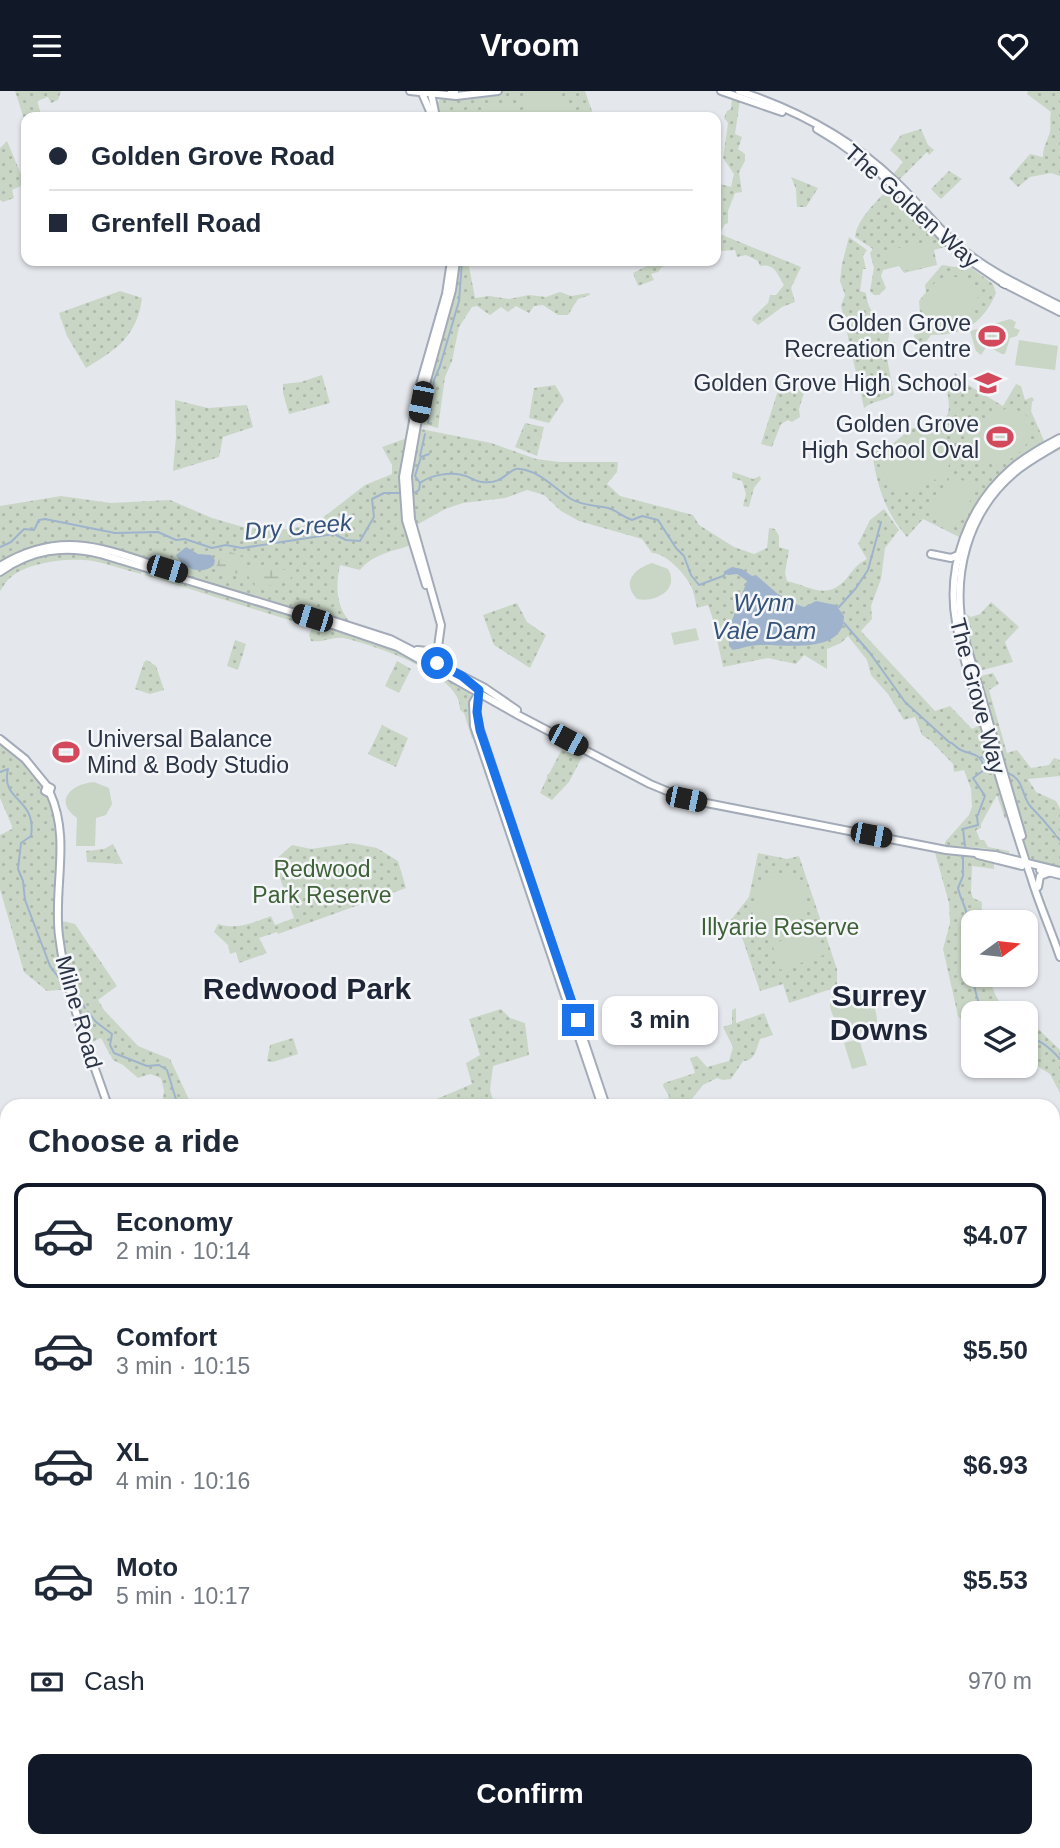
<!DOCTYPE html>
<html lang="en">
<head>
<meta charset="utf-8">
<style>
	body { margin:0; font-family:Helvetica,sans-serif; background:#f6f6f7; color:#1f2937; height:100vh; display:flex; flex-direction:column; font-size:26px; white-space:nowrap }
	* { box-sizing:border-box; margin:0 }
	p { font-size:23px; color:#747a83 }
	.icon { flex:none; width:38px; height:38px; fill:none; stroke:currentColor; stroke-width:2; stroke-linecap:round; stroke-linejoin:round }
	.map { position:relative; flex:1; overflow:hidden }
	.drawer { position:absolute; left:0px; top:1008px; width:1060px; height:749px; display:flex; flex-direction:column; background:#fff; border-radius:21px 21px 0 0; box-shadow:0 2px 5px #0004 }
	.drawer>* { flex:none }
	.guide { position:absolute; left:21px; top:21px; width:700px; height:154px; border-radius:14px; box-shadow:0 2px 5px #0004; display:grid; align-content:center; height:154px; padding:0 28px; background:#fff }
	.needle { width:46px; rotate:75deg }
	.tools { position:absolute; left:961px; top:819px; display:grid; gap:14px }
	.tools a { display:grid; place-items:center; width:77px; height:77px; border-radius:14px; background:#fff; box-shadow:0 2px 5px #0004; font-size:35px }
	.end { position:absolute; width:32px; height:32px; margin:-16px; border:9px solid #1a73e8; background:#fff; box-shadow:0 0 0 4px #fff }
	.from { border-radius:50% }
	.bubble { position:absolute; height:49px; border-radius:14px; background:#fff; box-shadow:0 2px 5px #0004; font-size:23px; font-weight:600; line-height:49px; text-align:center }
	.car { position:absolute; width:21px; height:42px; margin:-21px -10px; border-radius:9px; box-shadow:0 0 5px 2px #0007; background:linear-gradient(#222 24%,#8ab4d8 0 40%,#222 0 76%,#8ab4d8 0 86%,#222 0) }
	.guide b { display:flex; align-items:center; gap:24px; height:66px; font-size:26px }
	.guide b+b { border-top:2px solid #e0e1e3 }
	.guide i { width:18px; height:18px; background:#1f2937 }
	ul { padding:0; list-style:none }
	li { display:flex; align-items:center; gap:21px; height:105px; margin:0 14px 10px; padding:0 14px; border:4px solid transparent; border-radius:14px }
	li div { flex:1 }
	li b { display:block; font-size:26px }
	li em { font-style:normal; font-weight:600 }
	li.active { border-color:#111827 }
	li>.icon { width:63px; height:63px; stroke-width:1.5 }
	h2 { padding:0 28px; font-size:32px; line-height:84px }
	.pay { display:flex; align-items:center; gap:18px; height:77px; padding:0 28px; font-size:26px }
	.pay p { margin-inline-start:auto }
	.primary-button { display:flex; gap:14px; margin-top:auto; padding:14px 28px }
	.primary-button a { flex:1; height:80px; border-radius:14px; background:#111827; color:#fff; font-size:28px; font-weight:600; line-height:80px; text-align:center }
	header { display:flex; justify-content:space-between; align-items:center; height:91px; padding:0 28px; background:#111827; color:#fff; font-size:32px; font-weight:600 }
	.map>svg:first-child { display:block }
</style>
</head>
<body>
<header><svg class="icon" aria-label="menu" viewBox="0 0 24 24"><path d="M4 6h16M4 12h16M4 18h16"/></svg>Vroom<svg class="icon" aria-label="heart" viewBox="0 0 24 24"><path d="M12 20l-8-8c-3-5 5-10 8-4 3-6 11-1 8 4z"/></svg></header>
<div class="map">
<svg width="1060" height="1757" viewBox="0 0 1060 1757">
	<defs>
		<pattern id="grass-dots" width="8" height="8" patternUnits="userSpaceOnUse" patternTransform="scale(1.75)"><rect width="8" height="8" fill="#c9d6c5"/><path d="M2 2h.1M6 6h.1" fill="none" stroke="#adb8ab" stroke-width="1.8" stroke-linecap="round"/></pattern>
		<pattern id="wetland-marsh" width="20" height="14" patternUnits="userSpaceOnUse" patternTransform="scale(1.75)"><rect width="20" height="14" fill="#c9d6c5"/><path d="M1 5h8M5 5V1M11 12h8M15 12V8" fill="none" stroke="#adb8ab"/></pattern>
	</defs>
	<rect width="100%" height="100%" fill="#e4e7ec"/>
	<g fill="url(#grass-dots)">
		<polygon points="15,0 61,0 58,9 51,12 48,6 37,10 42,26 26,26 26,34"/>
		<polygon points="497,0 585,0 594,26 436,26 434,19 440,8 451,5"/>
		<path d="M 1028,0 L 1060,0 L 1060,85 L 1051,82 L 1030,86 L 1018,96 L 1009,87 L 1030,63 L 1043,66 C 1043,56 1046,53 1049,44 C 1052,37 1049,28 1051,21 L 1027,3 Z"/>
		<path d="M 732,7 L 740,9 L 735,43 L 742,46 L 738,58 L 745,63 L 745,70 L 739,81 L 742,101 L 735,102 L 728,120 L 728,132 L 724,134 L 720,143 L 801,176 L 791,197 L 795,211 L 782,216 L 758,234 L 752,229 L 753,226 L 768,212 L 770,204 L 776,204 L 784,194 C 777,183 775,172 760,175 L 758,170 L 746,164 L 737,166 L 735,159 L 722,160 L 716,154 L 716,92 L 731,96 L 734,83 L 723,67 L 728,32 L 724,27 L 727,20 L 731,18 Z"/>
		<polygon points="921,38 928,54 934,59 929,64 927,61 897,91 891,86 903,71 890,59 901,44"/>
		<polygon points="7,50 25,93 12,99 14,107 3,111 0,109 0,57"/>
		<polygon points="949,80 962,88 941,108 931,98"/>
		<polygon points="791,86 818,97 806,116 797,116 796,98"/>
		<path d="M 889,97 L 894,99 L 948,155 L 934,159 L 937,174 L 904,182 L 899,175 L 883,179 L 881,185 L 886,197 L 879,204 L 874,204 L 870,200 L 874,177 L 870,162 L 873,158 L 855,146 C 857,128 877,110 889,97 Z"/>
		<path d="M 849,146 L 867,159 L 863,165 L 866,178 L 863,178 L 860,200 L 866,202 C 868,221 876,226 890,237 L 888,250 L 895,251 L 895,254 L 885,257 L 894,303 C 885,311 873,309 864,317 L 841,215 L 845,204 L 840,190 L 842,173 Z"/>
		<polygon points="457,170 468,170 475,207 489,205 509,208 529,204 546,206 560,201 571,205 589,202 590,204 578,208 568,224 558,224 543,214 534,215 529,222 516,215 508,221 501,216 490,224 477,215 472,216 459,236 452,270 445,286 438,337 419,332"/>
		<polygon points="657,170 684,170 662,176 658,181 651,183 654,189 638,195 633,182"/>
		<path d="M 966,173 L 993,193 L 996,202 C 983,232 965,244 931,244 L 925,252 L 916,253 L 914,244 L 918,242 L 917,234 L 923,229 L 918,225 L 920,223 L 919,210 L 926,201 L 925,194 L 942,174 L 955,176 Z"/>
		<path d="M 120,200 L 142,207 C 137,245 117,258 86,277 L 67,245 L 59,222 Z"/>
		<path d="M 955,282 L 965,292 L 1003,315 L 1016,293 L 1021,295 L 1025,309 L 1032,306 L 1034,309 L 1032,311 L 1031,320 L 1045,352 L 1009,380 L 963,448 L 923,428 L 907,446 C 884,420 877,394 872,361 L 889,356 L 910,338 L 933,332 L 938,333 C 955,323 947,311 947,294 L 953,292 Z"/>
		<polygon points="322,284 330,312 289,323 283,302 283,293 301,291"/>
		<polygon points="781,290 806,295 799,318 800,326 792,331 788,329 781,333 772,356 761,353"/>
		<polygon points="555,294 564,309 549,332 529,327 534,297"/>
		<polygon points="175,309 208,317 247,314 253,336 223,346 219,366 173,380 176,345"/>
		<polygon points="525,332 544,336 537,365 515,356"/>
		<path d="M 416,337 L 491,352 L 536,368 L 559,371 L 618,371 L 617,381 L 607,393 L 620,405 L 693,424 L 699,434 L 734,456 L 754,463 L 767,457 L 769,437 L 775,438 L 779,445 L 779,456 L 789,459 L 785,482 L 787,490 C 812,496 827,510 847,487 C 853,479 858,472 867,468 L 858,453 L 870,429 L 884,418 L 899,439 L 885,457 L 881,488 L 871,515 L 872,528 L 861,540 L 935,620 L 950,615 L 972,638 L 982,633 L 1008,725 L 1005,728 L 997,704 L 981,733 L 981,737 L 976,739 L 980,749 L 984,749 L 988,756 L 1009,760 L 1009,762 L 983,757 L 945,755 L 945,751 L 969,724 L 972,716 L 971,698 L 964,679 L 954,681 L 953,673 L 931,650 L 922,644 L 915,626 L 904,629 L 888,603 L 871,584 L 867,569 L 848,545 L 841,552 L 827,558 L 827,578 L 804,564 L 796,573 L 768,567 L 723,576 L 712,525 L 708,514 L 697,517 C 695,509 694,501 691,495 C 685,483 666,462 652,462 L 642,448 L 579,430 L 561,420 L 544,404 L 527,399 L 505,407 L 463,412 L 445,418 L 413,436 L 408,396 Z"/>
		<path d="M 410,346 L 412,454 C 393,460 373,463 360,479 L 340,474 C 335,498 336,517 354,536 L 146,472 L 78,453 L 0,475 L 0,415 L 61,405 L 111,412 L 170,409 L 212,427 L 243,436 L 275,440 L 300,436 L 320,429 L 365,394 L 392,383 L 392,374 L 382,356 Z"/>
		<polygon points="733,381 753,388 760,385 761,388 754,397 749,416 743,415 746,403 742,390 732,387"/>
		<path d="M 87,461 L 142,479 L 141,483 C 125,479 109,473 93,470 C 71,466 26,471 10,487 C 6,490 3,496 0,500 L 0,484 C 30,461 51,462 87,461 Z"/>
		<polygon points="147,480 309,529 308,535 145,484"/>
		<polygon points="991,511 1019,536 1005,551 1013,571 975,581 960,519 971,526 980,523"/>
		<polygon points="517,512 527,531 546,544 530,577 494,554 483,524"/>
		<path d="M 315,530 L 396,557 L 469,600 L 472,607 L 470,626 L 474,646 L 472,648 L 464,622 L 460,619 C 463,583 373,554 344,547 C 333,545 322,552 311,550 L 309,544 Z"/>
		<polygon points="235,549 246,553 238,579 227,575"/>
		<polygon points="147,569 156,575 164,599 150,603 135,598 144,571"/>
		<polygon points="397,570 411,578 399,602 385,595"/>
		<polygon points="993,582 999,593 989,599 1007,662 1017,659 1031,677 1049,674 1054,667 1060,669 1060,685 1028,688 1036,701 1056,710 1060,718 1060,781 1039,775 1028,764 976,586"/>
		<polygon points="382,634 408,647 396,676 368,663"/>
		<polygon points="0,648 35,679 58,723 58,829 75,833 117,895 98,909 104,919 138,955 170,968 192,1015 162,1015 164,1000 161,987 150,983 138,987 123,974 113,969 101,947 87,953 69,898 47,900 24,881 0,798 0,744 12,738 12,735 0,707"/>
		<polygon points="565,652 578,659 582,666 569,691 552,709 540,702 547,687 547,683 549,683"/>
		<path d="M 351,752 L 377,757 L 398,770 L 406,797 L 278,843 L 277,841 L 259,847 L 267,862 L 239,872 L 236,861 L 230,863 L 228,854 L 214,841 L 218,833 C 237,839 252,832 271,825 L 275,834 L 294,827 L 274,770 L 292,754 L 311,758 Z"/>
		<polygon points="113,753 123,773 87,771 86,760 104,758"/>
		<path d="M 934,758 L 994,771 L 994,778 L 972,775 L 971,801 L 973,807 L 982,811 L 981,831 L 973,831 L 973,884 L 989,884 C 994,902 997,916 1017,922 L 973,922 L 973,944 L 958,925 L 943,858 L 950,832 L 949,812 Z"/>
		<polygon points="758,762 787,768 799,765 837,878 837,896 789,912 783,893 760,900 743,849 730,830 749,806"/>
		<path d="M 736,917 L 736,932 L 764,922 L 773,944 L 760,948 C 756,959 755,970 743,970 L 731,988 L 723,989 L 717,987 L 703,994 L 691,1009 L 691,1015 L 665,1015 L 669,1005 L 663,995 L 664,992 L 695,982 L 690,967 L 697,965 L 707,976 L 729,970 L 733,956 L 723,936 L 732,933 L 732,919 Z"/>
		<polygon points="501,918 510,927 525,932 529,964 493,975 490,999 494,1012 484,1015 420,1015 472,993 466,972 480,964 469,928"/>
		<polygon points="1026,926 1060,959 1060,1002 1050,983 1026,968"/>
		<polygon points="293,947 298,963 273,971 267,970 270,954"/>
		<polygon points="889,1750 956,1750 960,1757 890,1757"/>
	</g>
	<path fill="url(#wetland-marsh)" d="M 231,461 L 244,467 L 248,479 L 257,476 L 286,479 L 292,485 L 288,491 L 258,497 L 252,493 L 246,480 L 226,485 L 219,483 L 216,479 C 217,469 221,463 231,461 Z"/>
	<g fill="#c9d6c5">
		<path d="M 534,0 C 548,0 563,0 569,13 L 568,25 C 552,28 528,30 525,10 Z"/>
		<polygon points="509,12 511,26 483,26 482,15"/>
		<polygon points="929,151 932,174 903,180 902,174 893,176 889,159"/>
		<polygon points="949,185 968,188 979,197 976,218 962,230 930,231 922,209 936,190"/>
		<polygon points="1010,228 1016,231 1014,237 1020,239 1017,245 1010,247 1005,263 1002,263 987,255 981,264 976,260 970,240"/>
		<polygon points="1019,249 1058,255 1055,279 1015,274"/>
		<path d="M 1009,317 C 1054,325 1023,376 989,372 C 982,371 975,366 972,359 C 961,334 990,322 1009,317 Z"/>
		<path d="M 916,341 C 937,338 961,355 947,378 C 942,386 924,396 915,400 C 910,402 904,401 899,401 L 886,389 L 882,374 C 889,359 899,347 916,341 Z"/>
		<polygon points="952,383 977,398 955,436 929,422"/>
		<path d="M 652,472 L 668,478 C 680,499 655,512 637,508 C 621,491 634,478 652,472 Z"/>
		<polygon points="696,537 699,549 674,554 671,542"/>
		<path d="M 94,691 L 109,697 L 112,713 L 106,724 L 96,727 L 95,755 L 76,755 L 77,727 C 53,710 71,693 94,691 Z"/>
		<path d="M 784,783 C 824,790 800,847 765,845 C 745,828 752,808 764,789 Z"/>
		<polygon points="816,838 824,864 780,879 773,856 775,852"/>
		<path d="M 852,899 C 868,904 877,914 877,931 C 849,969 802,896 852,899 Z"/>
		<polygon points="859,948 867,974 852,978 844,952"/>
	</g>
	<g fill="#9fb4cc">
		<path d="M 186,456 L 198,463 L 211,464 L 215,469 L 214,474 C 202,485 183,478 176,464 Z"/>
		<path d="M 732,476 L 742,478 L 752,485 L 756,484 L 778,503 L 798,514 L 804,516 L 816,510 L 836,514 L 844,525 C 844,564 785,553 760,554 C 751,554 742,557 733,559 L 729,555 L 728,540 L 747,490 L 737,483 L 728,484 L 723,481 Z"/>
	</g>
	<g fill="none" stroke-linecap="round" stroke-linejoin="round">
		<g stroke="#9fb4cc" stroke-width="2">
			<polyline points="428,332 434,289 440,275 459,210 462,170"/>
			<polyline points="420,365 425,343"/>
			<polyline points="420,392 415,385 421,366 429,363"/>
			<path d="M 410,402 L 416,401 L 419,399 L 420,392 C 431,384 449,381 462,384 C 469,385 474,390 482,391 C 505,394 508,376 520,378 C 540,380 555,398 571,408 C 583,415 595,414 608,417 C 616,419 623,426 632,429 L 642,425 L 658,429 L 676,457 L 684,465 L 691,484 L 699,494 L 723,485 L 726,482"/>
			<polyline points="0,456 11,451 24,438 34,439 39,429 45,428 115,442 158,441 176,449 185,448 212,457 226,454 242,457 334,443 346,449 360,450 374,426 372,408 384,402 401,402"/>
			<polyline points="839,516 856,497 868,479 881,431"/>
			<path d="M 844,532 L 870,562 L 905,611 L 949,651 C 956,653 956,658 963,660 C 975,664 983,664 984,679 L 973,687 L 985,705 L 977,726 L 978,734 L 963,738 L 965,755"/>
			<polyline points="981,666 989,671"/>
			<path d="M 0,681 L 8,678 C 0,711 37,706 31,745 L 21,752 L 18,778 L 23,790 L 25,809 L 50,875 L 64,894"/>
			<path d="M 1008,682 C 1025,689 1021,705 1031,716 C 1039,724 1047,733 1055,743"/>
			<polyline points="1056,745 1060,749"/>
			<path d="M 963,766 L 963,785 L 958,797 C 960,807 965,814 967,824 C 971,856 969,893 983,922"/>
			<polyline points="73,897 85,917"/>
			<polyline points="88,921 96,931 112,943 110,954 114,962 147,975 159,974 167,979 178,1015"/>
			<path d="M 1026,947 C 1038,946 1052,959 1060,968"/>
			<polyline points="0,1563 5,1569"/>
			<polyline points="76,1750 78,1757"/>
			<polyline points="507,1750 512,1754"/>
			<polyline points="938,1750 946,1757"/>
			<polyline points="343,1757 344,1750"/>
		</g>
		<g stroke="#a3abb8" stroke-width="10">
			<g id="major">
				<polyline points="410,0 456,5 498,0"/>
				<polyline points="451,0 455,0"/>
				<polyline points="721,0 782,21"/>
				<path d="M 739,0 C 797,19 851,48 895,90 C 919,112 937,138 963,159 C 993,183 1026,197 1060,215"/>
				<polyline points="422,2 432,25"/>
				<polyline points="431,2 436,26"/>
				<polyline points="817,38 838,51 877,79 945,149 965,166 1003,192"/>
				<polyline points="1005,193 1060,221"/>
				<path d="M 1060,347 C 1043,356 1026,365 1011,378 C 968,415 946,476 956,531 C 962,569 977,607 987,644 C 1001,692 1015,739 1031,786 C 1039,813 1051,839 1060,866"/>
				<polyline points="931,463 951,467 958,464"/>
				<path d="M 0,475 C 67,434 113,462 182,483"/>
				<path d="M 0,481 C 31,459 63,454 100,463 L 312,527 L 397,556 L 516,623 L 650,693 L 686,708 L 946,759 L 995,764 L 1060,780"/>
				<polyline points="426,494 406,429 403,386 419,297 446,203 451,170"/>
				<polyline points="306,521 390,548 485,597 517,619"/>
				<polyline points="417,559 428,560 433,558"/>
				<polyline points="430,572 438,556 441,534 411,428 408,385 421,311 452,199 456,170"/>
				<polyline points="479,601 473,612 474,635 602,1015"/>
				<polyline points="479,603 476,621 480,639 604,1009"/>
				<polyline points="0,648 25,668 47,695 51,697 49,702 45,700 47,695"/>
				<path d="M 50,702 C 71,748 53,797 59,845 C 66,904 89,959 108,1015"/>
				<path d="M 1022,745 L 964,545 C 951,485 967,422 1014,382 C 1028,370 1044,362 1060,352"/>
				<polyline points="978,764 1022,775"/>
				<polyline points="1040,779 1060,784"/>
				<polyline points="1038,796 1040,785 1048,782"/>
				<polyline points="1054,1080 1060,1078"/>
				<polyline points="1054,1086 1060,1083"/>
				<polyline points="0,1406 7,1426"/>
				<polyline points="0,1420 7,1439"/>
				<polyline points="101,1750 103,1757"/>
				<polyline points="317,1757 319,1750"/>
				<polyline points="507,1757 525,1751"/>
			</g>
		</g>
		<g stroke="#8b94a3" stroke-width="10">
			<polyline id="highway" points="1003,192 1005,193"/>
		</g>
		<use href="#major" stroke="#fff" stroke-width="6"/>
		<use href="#highway" stroke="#fff" stroke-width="7"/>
	</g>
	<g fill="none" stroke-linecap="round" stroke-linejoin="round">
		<polyline stroke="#1a73e8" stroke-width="9" points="437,572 462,585 479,599 477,621 480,639 578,929"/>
	</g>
	<defs>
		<g id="stadium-bare" transform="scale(2.1)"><path d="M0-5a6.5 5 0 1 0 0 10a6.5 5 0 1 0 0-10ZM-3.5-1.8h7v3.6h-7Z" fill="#d1495b" stroke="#f4f6f9" stroke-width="2.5" paint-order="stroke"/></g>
		<g id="school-bare" transform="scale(2.1)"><path d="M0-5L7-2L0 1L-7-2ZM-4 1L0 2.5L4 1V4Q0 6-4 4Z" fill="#d1495b" stroke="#f4f6f9" stroke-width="2.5" paint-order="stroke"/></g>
	</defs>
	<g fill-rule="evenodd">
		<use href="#stadium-bare" x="992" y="245"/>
		<use href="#school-bare" x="988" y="292"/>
		<use href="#stadium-bare" x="1000" y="346"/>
		<use href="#stadium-bare" x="66" y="661"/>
	</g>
	<g text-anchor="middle" stroke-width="5" stroke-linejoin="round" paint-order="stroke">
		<g font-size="23" fill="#2b3445" stroke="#f4f6f9">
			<text transform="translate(912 115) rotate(42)" y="8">The Golden Way</text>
			<text transform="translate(978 605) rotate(75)" y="8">The Grove Way</text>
			<text transform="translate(79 921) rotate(74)" y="8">Milne Road</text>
		</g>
		<g font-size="23" fill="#2b3445" stroke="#f4f6f9" text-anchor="end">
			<text x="971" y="240">Golden Grove<tspan x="971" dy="26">Recreation Centre</tspan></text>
			<text x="967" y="300">Golden Grove High School</text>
			<text x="979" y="341">Golden Grove<tspan x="979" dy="26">High School Oval</tspan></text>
			<text x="87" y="656" text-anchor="start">Universal Balance<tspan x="87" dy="26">Mind &amp; Body Studio</tspan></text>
		</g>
		<g font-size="23" fill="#3f6138" stroke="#f4f6f9">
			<text x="322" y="786">Redwood<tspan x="322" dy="26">Park Reserve</tspan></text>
			<text x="780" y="844">Illyarie Reserve</text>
		</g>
		<g font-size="24" font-style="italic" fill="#34527a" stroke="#f4f6f9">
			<text transform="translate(298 436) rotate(-5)" y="8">Dry Creek</text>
			<text x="764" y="520">Wynn<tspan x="764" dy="28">Vale Dam</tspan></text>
		</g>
		<g font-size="30" font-weight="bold" fill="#1d2536" stroke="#f4f6f9">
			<text x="307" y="908">Redwood Park</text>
			<text x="879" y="915">Surrey<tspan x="879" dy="34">Downs</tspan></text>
		</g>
	</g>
</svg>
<div class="tools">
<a><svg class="needle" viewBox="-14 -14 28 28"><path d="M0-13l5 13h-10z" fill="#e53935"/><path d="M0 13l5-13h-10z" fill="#747a83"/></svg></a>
<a><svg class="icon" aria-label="layers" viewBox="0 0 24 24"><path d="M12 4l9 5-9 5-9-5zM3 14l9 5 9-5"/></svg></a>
</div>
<i class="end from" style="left:437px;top:572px"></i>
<i class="end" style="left:578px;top:929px"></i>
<div class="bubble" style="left:602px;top:905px;width:116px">3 min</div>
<i class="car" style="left:421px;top:311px;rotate:191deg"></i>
<i class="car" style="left:167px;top:478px;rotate:107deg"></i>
<i class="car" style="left:312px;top:527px;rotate:287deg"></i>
<i class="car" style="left:568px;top:649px;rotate:118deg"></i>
<i class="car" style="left:686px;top:708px;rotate:102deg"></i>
<i class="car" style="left:871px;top:744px;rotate:101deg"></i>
<div class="guide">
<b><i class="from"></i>Golden Grove Road</b>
<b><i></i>Grenfell Road</b>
</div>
<section class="drawer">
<h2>Choose a ride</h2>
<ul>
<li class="active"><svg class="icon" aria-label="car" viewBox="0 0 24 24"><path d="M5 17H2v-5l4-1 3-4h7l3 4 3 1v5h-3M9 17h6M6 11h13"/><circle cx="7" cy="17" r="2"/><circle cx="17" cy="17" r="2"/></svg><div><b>Economy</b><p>2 min · 10:14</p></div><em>$4.07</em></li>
<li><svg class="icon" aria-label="car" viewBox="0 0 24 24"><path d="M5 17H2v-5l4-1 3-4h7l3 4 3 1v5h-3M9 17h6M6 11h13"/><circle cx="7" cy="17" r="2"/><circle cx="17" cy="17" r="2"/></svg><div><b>Comfort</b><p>3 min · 10:15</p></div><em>$5.50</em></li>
<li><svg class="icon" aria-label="car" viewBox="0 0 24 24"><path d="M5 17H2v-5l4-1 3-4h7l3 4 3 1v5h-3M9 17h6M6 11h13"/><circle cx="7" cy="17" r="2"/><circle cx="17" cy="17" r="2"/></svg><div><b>XL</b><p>4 min · 10:16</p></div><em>$6.93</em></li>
<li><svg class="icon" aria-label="car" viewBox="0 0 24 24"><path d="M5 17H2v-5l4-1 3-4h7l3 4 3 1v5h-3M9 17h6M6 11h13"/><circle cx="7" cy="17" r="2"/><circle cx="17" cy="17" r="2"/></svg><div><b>Moto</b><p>5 min · 10:17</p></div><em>$5.53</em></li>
</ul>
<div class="pay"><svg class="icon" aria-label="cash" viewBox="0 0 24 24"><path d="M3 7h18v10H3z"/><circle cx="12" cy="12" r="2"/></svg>Cash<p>970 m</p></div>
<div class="primary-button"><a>Confirm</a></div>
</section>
</div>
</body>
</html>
